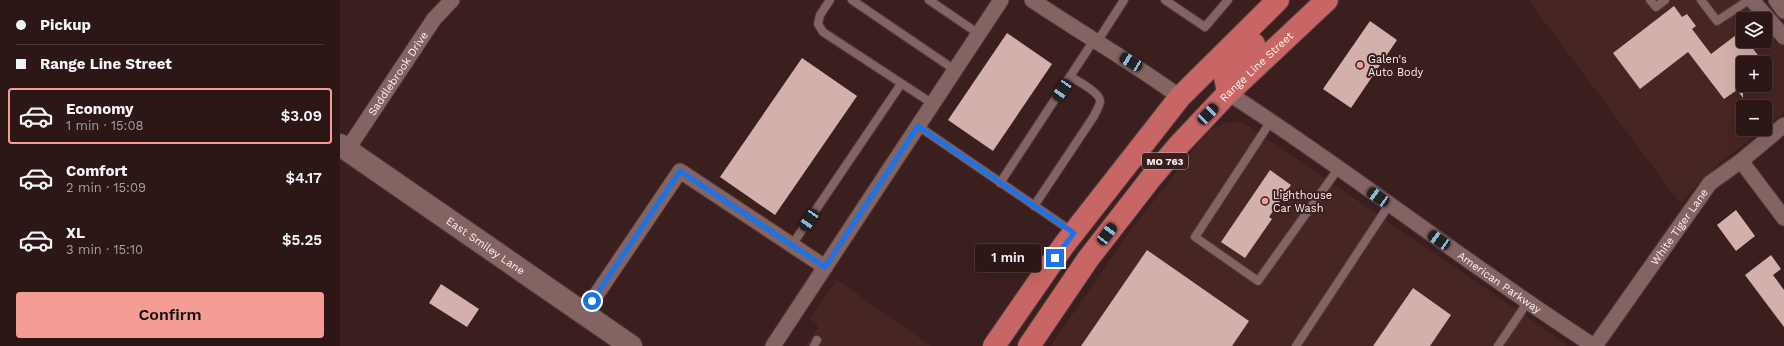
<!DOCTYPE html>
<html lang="en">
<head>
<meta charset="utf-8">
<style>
	body { margin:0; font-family:"Work Sans",sans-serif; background:#382423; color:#f1f3f6; height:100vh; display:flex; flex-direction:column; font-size:15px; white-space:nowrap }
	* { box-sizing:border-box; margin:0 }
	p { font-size:13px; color:#a69fa1 }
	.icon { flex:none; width:22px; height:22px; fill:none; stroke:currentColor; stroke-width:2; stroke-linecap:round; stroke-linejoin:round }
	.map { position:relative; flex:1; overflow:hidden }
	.sheet { display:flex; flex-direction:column; background:#2c1716; width:340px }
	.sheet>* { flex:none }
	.top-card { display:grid; align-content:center; height:88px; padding:0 16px; background:#2c1716 }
	.buttons { position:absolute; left:1396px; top:12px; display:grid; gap:8px }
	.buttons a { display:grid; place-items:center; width:36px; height:36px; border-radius:4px; background:#2c1716; box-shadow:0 4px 16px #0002,0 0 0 1px #483635; font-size:20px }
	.end { position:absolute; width:18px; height:18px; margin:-9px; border:5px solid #1a73e8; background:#fff; box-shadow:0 0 0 2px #fff }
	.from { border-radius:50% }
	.bubble { position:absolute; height:28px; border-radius:4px; background:#2c1716; box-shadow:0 4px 16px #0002,0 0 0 1px #483635; font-size:13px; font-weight:600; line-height:28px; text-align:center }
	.car { position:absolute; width:12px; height:24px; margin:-12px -6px; border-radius:5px; box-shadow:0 0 3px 1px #0007; background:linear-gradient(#222 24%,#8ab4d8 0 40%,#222 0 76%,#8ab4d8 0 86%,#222 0) }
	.top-card b { display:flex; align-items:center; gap:14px; height:38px; font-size:15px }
	.top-card b+b { border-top:1px solid #483635 }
	.top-card i { width:10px; height:10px; background:#f1f3f6 }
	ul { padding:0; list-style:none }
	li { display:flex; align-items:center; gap:12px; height:56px; margin:0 8px 6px; padding:0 8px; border:2px solid transparent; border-radius:4px }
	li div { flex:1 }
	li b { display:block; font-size:15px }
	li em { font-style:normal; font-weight:600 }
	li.active { border-color:#f59c95 }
	li>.icon { width:36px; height:36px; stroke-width:1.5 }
	.primary-button { display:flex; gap:8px; margin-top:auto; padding:8px 16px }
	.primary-button a { flex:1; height:46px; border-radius:4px; background:#f59c95; color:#111; font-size:16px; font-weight:600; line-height:46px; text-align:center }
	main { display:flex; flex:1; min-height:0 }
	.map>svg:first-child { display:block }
</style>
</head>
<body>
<main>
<section class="sheet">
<div class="top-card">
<b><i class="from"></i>Pickup</b>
<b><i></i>Range Line Street</b>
</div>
<ul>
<li class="active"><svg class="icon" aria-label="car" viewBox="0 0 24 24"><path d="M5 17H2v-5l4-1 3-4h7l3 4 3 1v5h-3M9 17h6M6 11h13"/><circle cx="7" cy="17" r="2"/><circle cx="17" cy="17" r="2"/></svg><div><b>Economy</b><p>1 min · 15:08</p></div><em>$3.09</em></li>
<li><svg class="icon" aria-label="car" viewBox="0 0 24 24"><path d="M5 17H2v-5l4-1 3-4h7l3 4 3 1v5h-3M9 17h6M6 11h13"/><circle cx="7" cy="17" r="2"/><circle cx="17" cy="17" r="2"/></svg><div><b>Comfort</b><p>2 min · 15:09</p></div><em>$4.17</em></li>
<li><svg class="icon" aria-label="car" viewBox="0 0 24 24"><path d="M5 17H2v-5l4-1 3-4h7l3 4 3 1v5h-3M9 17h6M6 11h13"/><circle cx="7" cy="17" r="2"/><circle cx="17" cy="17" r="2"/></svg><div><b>XL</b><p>3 min · 15:10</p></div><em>$5.25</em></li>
</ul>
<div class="primary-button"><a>Confirm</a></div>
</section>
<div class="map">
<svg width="1444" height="346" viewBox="0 0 1444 346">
	<rect width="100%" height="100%" fill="#3a1f1e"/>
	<g fill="#472523" fill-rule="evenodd">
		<path d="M 1188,0 L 1420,0 L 1421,19 L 1403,19 L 1403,41 L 1425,41 L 1425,24 L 1444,47 L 1444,113 L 1425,128 L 1425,107 L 1403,107 L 1403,129 L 1424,129 L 1376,166 L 1340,203 ZM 1403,63 L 1425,63 L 1425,85 L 1403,85 Z"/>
		<polygon points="901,121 1227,344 1226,346 711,346 784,239 868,131 882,124"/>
		<polygon points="497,280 591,346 465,346 478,328 476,323 470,318"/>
	</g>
	<g fill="#d3b0ac">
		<polygon points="1334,6 1342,17 1347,14 1356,26 1352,29 1371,54 1400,32 1403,35 1403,41 1407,41 1424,63 1403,63 1403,98 1397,90 1384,99 1348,52 1300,89 1273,53"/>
		<polygon points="1030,21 1057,40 1011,108 983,89"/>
		<polygon points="667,33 712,64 653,151 608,120"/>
		<polygon points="462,58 517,96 435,215 380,177"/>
		<polygon points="930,170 951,185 929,217 932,219 905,258 881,242"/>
		<polygon points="1396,210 1415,236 1396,251 1377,225"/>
		<polygon points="807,250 909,321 892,346 741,346"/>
		<polygon points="1431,255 1441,269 1433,275 1444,290 1444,327 1405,275"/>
		<polygon points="101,284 139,309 127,327 89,303"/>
		<polygon points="1073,288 1111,315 1090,346 1033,346"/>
	</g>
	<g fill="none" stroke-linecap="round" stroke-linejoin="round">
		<g stroke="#503b3b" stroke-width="10">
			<g id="lane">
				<polyline points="490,0 480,15 478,24 483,32 593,104"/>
				<polyline points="512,0 615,70"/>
				<polyline points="589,0 639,34"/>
				<polyline points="825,0 865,27 888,0"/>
				<polyline points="1310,0 1316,7 1325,0"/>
				<polyline points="1361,0 1377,21 1409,0"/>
				<polyline points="757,42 784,0"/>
				<polyline points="931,121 855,237 918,281 998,169"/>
				<polyline points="578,126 733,232"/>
				<polyline points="660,183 754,40"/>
				<path d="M 694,206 L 754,116 C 756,111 760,106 760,101 C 760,93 738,81 731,77"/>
				<polyline points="452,245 561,84"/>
				<polyline points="474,346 477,340"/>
				<polyline points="956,346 1049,205"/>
				<polyline points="1158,346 1187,303"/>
			</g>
		</g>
		<g stroke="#503b3b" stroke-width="17">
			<g id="street">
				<path d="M 692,0 C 741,33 792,62 840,97"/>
				<polyline points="1412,0 1444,37"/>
				<polyline points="1436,0 1444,11"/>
				<path id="s1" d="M 888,93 C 1013,173 1129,266 1254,346"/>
				<path id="s2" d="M 7,150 L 94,19 L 112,0"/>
				<polyline points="1401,161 1444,218"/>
				<polyline points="244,313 340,171 485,267"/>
				<polyline points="433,346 661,0"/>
				<path id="s3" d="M 1255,346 L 1370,183 L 1401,161 L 1444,125"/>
			</g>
		</g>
		<g stroke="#503b3b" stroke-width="24">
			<g id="secondary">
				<path id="s4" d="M 0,145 L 291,346"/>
			</g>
		</g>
		<g stroke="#503b3b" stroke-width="24">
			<g id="primary">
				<polyline points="888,93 885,77 889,69 914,44"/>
				<polyline points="654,346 724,245 840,97 938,0"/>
				<path id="s5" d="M 689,346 L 748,259 L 811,178 L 838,146 L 888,93 L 987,0"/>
			</g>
		</g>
		<use href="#lane" stroke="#846462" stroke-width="8"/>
		<use href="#street" stroke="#846462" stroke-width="15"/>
		<use href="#secondary" stroke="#846462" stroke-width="22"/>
		<use href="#primary" stroke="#c76664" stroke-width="22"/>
	</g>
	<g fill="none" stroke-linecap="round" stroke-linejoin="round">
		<polyline stroke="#1a73e8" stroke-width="5" points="252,301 340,171 485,267 578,126 734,233 715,258"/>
	</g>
	<g fill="#f59c95" stroke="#3a1f1e" stroke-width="1.5">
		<circle cx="1020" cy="65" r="4"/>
		<circle cx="925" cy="201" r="4"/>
	</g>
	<g text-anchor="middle" stroke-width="4" stroke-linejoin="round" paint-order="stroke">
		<rect fill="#3a1f1e" stroke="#c2b2b1" stroke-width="1" x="802" y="153" width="46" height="16" rx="3"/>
		<g font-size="10" font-weight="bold" fill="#fcf1f0">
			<text x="825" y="165">MO 763</text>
		</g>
		<g font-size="11" fill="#fcf1f0" stroke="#3a1f1e" text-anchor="start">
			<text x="1028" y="63">Galen's<tspan x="1028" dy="13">Auto Body</tspan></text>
			<text x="933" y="199">Lighthouse<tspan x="933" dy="13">Car Wash</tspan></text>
		</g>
		<g font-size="11" fill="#fcf1f0" stroke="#3a1f1e">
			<text dy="4" stroke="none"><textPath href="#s5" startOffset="361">Range Line Street</textPath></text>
			<text dy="4" stroke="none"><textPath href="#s2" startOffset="92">Saddlebrook Drive</textPath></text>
			<text dy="4" stroke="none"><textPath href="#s3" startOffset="146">White Tiger Lane</textPath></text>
			<text dy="4" stroke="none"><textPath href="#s4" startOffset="177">East Smiley Lane</textPath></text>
			<text dy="4" stroke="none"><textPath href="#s1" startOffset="331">American Parkway</textPath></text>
		</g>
	</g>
</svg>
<div class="buttons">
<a><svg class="icon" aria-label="layers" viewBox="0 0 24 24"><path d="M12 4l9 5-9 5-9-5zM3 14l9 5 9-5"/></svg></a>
<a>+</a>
<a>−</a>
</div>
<i class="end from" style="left:252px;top:301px"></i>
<i class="end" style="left:715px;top:258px"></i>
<div class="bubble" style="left:635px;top:244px;width:66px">1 min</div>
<i class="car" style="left:791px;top:62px;rotate:301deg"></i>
<i class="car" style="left:722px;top:90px;rotate:214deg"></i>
<i class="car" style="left:868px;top:114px;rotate:44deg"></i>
<i class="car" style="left:1038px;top:197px;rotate:305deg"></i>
<i class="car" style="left:469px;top:220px;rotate:214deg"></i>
<i class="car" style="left:767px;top:234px;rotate:37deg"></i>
<i class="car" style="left:1099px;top:240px;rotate:305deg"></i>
</div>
</main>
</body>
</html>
